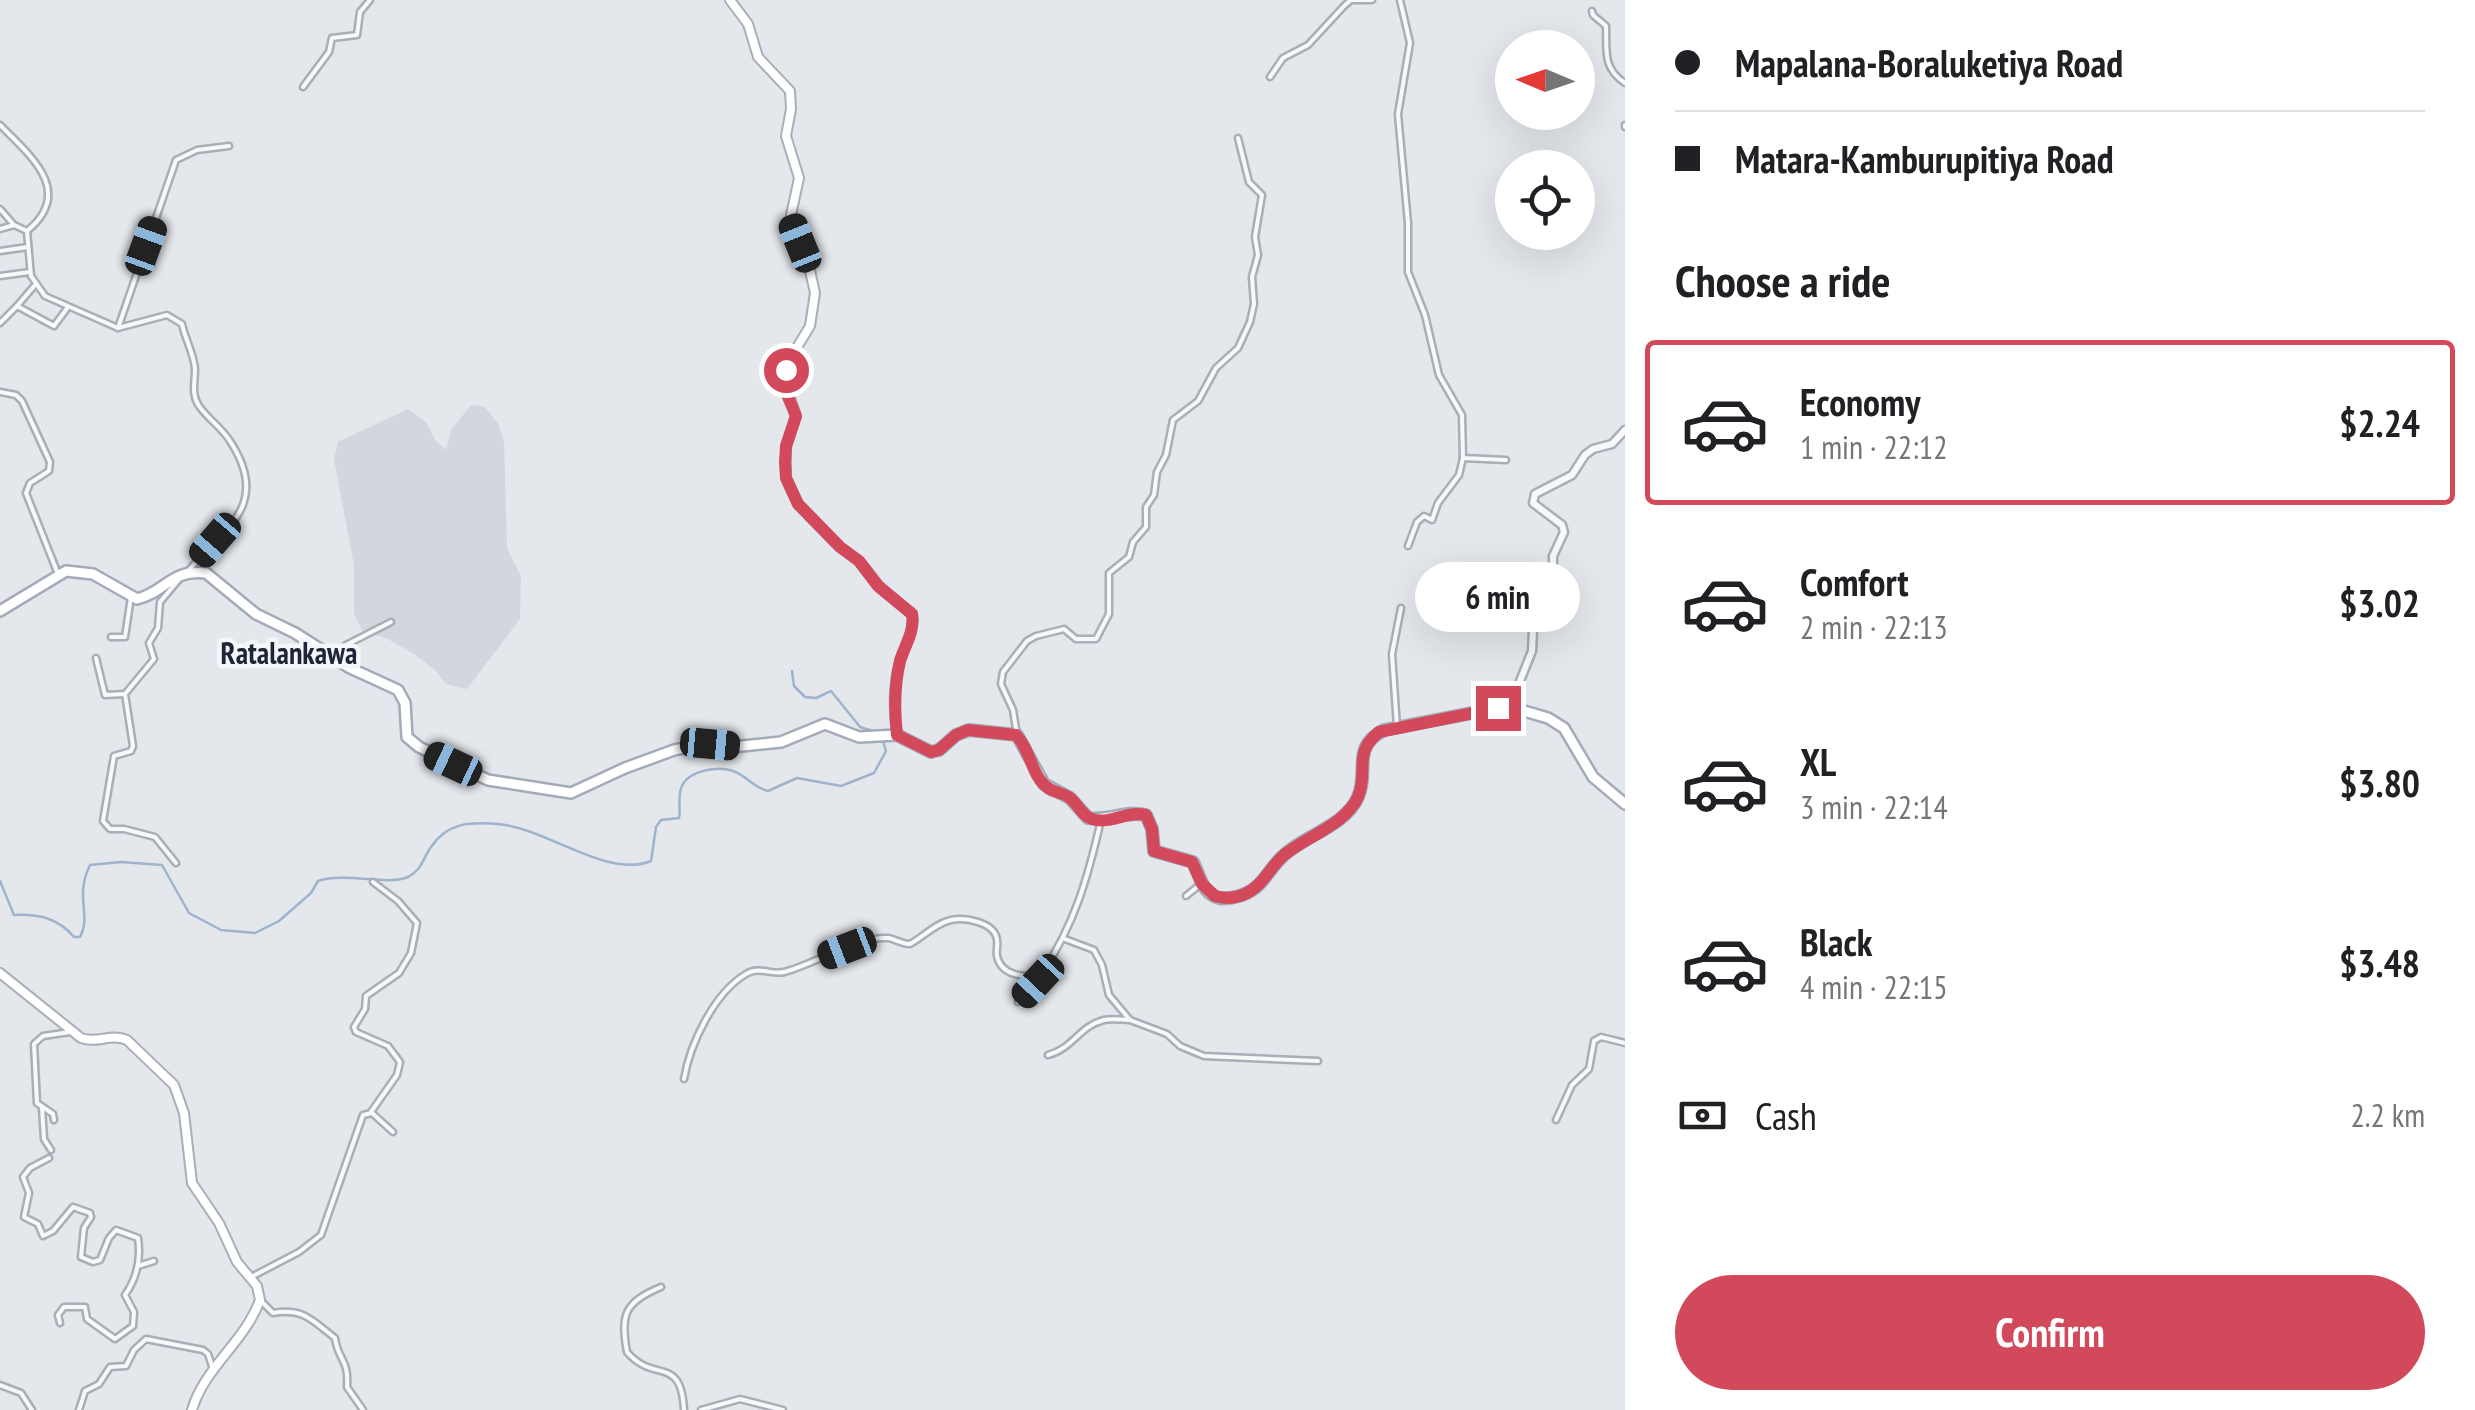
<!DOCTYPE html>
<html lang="en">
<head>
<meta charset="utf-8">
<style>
	body { margin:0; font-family:"PT Sans Narrow",sans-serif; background:#f6f6f6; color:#202124; height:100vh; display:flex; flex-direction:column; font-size:38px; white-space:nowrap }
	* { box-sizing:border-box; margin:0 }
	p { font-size:32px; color:#757577 }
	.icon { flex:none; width:55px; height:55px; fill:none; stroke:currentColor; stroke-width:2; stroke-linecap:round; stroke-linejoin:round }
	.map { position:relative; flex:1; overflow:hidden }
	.side { display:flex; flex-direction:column; background:#fff; width:850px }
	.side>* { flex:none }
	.banner { display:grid; align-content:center; height:220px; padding:0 50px; background:#fff }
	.needle { width:65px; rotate:272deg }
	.buttons { position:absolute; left:1495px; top:30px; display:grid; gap:20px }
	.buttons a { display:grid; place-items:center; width:100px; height:100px; border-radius:50%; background:#fff; box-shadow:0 10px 40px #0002; font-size:50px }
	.end { position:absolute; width:45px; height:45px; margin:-22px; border:12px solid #d1495b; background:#fff; box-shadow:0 0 0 5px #fff }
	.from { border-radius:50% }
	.bubble { position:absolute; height:70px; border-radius:35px; background:#fff; box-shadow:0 10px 40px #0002; font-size:32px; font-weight:800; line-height:70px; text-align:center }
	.car { position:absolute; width:30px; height:60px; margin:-30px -15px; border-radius:12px; box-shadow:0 0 8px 2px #0007; background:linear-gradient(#222 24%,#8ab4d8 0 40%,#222 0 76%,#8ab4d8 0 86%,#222 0) }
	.banner b { display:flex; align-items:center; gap:35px; height:95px; font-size:38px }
	.banner b+b { border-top:2px solid #e0e0e0 }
	.banner i { width:25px; height:25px; background:#202124 }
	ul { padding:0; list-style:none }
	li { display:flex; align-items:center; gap:30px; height:165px; margin:0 20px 15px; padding:0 30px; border:5px solid transparent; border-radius:10px }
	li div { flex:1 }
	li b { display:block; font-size:38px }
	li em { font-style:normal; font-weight:800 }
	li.selected { border-color:#d1495b }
	li>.icon { width:90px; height:90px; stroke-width:1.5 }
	h2 { padding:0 50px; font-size:45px; line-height:120px }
	.pay { display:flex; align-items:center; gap:25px; height:110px; padding:0 50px; font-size:38px }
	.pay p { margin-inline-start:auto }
	.primary-button { display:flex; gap:20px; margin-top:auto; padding:20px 50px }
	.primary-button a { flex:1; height:115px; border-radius:60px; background:#d1495b; color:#fff; font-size:40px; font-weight:800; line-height:115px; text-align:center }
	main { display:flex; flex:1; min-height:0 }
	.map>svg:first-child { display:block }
</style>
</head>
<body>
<main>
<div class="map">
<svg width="1625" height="1410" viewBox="0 0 1625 1410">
	<rect width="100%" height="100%" fill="#e4e7ec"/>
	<polygon fill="#d2d6de" points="471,405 485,407 498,424 504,441 507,549 521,576 520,619 467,689 446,684 435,670 414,654 386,638 363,632 354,614 354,565 334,459 338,442 408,409 426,422 436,441 446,450 451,430"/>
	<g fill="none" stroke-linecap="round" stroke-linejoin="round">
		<g stroke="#9fb4cc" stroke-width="2.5">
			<polyline points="792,671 794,686 805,697 816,698 831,691 860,727 876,732"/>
			<path d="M 0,881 L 14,915 C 39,914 58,918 74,937 L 80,937 C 92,915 74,897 90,865 L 121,862 L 162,865 L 189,913 L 221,930 L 255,933 L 279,921 L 311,893 L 318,881 C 347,872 388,886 408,877 C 422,870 423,858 431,847 C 448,822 470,822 498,824 C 547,828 606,879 651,861 L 656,827 L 661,820 L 679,818 C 681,808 677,796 682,786 C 689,770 718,766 733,771 C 746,775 752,787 768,791 L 797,778 L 841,786 L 874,773 L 886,751 L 882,738"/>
		</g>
		<g stroke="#a9aeb7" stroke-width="9">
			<g id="minor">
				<polyline points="1400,0 1410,43 1398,114 1408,223 1408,272 1425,315 1439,375 1462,415 1463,458 1506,460"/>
				<path d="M 1592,11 L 1593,15 L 1606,26 C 1607,50 1602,68 1625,83"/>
				<polyline points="1270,77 1283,58 1308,45 1345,5 1351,0 1372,0"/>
				<polyline points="303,87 329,52 332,38 357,35 360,12 370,0"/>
				<path d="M 0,125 C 31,156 75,192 27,231"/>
				<polyline points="1625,125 1625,127"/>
				<polyline points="0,209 14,225"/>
				<polyline points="0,229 14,225 27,231"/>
				<path d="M 27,231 L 31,276 L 45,296 L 118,328 L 167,315 L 182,324 C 185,339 194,354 195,369 C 195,383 191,394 199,406 C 208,419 222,428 230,441 C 271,504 227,527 188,571"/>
				<polyline points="0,251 28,247"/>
				<polyline points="0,276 30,272"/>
				<polyline points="35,285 17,306 54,326 68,307"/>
				<polyline points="0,323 17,306"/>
				<polyline points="118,328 176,160 197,150 229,146"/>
				<polyline points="0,392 16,395 22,401 50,462 49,471 30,483 26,493 58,574"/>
				<polyline points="1408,546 1417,522 1424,516 1432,520 1438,503 1459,475 1463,458"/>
				<polyline points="111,637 125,637 131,597"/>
				<polyline points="96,658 105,695 125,694"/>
				<polyline points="333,658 346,645 391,622"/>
				<polyline points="1397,727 1392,654 1401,608"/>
				<polyline points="1017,735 1013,710 1001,684 1003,672 1027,641 1036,636 1064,629 1076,639 1096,639 1109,614 1109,573 1129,557 1133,542 1146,527 1146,507 1154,495 1157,472 1166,455 1173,420 1198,401 1216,368 1238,348 1250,322 1254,304 1252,277 1258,255 1255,237 1262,195 1249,182 1238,138"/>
				<polyline points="176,863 155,837 124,829 110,829 103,821 114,756 131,751 133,746 125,694 154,659 149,643 158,628 160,602 182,576"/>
				<polyline points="1186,896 1202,883"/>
				<polyline points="1065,939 1094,950 1102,965 1109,995 1130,1020 1167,1034 1180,1046 1204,1056 1318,1061"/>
				<polyline points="1018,1002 1040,977"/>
				<path d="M 1048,1055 C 1074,1048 1079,1026 1104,1020 C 1112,1018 1122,1020 1130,1020"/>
				<path d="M 684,1079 C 690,1044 714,993 746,974 C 759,966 771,975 784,972 C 813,965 858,936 888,938 C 895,939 902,944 910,944 C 923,937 936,923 951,920 C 965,917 995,922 997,940 C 998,945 996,950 997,956 C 1001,976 1027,979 1042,973 C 1075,924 1088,877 1101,820"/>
				<polyline points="42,1108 44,1139 51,1150"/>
				<polyline points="371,1112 397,1075 400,1062 388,1046 356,1032 354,1027 365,1009 366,996 399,973 411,953 417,923 398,901 373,882"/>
				<polyline points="54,1120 53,1114 37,1103 34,1044 43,1036 70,1032"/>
				<polyline points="1556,1120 1572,1085 1589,1069 1594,1041 1601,1037 1625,1043"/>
				<path d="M 49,1158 L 30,1168 L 23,1177 L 29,1193 L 24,1217 L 38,1224 L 43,1236 L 53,1231 L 73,1207 L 90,1213 L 91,1217 L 84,1228 L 81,1257 L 93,1262 L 100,1260 L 109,1238 L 116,1230 L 138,1238 C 141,1258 137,1278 125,1295 L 134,1312 L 133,1326 L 115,1339 L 87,1319 L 85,1307 L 64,1307 L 58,1315 L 60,1323"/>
				<polyline points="138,1266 154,1261"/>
				<polyline points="253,1276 299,1252 321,1235 363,1115 372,1113 393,1132"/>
				<path d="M 661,1287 C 625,1302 620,1314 627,1352 C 654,1384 681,1354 684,1410"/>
				<path d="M 260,1300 L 273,1313 C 303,1307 313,1321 335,1338 C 338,1361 349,1358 347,1387 L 363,1410"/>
				<polyline points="0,1385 21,1393 32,1410"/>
				<polyline points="79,1410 85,1391 99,1384 110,1367 126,1366 134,1350 146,1339 203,1350 208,1354 212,1366"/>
				<polyline points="701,1410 740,1399 783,1410"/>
			</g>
		</g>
		<g stroke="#a9aeb7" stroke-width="11">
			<polyline id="tertiary" points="1514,708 1518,686 1532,651 1533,630 1553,596 1553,556 1564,532 1562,525 1533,503 1535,494 1572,475 1585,455 1593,449 1612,444 1625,430"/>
		</g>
		<g stroke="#a9aeb7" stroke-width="12">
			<g id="secondary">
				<path d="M 730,0 L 748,24 L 758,57 L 790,91 L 791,109 L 786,136 L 799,178 L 791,215 L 808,262 L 815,293 L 810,326 L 796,349 L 784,380 L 796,416 L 786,447 L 786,478 L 798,504 L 840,547 L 859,561 L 879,586 L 912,614 C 915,631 905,645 900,661 C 893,687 894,709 897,735"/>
				<path d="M 0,973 L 81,1038 C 97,1044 111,1033 127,1040 L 174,1085 L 184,1113 L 192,1183 L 219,1223 L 237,1262 L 257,1286 L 260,1300 C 244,1343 204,1368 192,1410"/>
			</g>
		</g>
		<g stroke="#a3abb8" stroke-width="14">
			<path id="primary" d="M 0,611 L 66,571 L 93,574 L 137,599 C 166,592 170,569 206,573 L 256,614 L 295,633 L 350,668 L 398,690 L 405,703 L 407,737 L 419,747 L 488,780 L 571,793 L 625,768 L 674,750 L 699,745 L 733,747 L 781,742 L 825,724 L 859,737 L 897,735 L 931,752 L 939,750 L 956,735 L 969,730 L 1017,735 L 1044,784 L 1070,798 L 1088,818 C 1108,821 1127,810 1146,815 L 1152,829 L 1154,851 L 1193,862 C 1200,875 1202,894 1219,898 C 1230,900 1246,895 1255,888 C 1265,880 1271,868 1280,859 C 1301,836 1345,827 1358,797 C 1370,769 1350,748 1384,730 L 1498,708 L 1514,708 L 1548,718 L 1564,728 L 1593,777 L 1625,804"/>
		</g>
		<use href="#minor" stroke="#f7f8fa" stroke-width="4"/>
		<use href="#tertiary" stroke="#f7f8fa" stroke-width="6"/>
		<use href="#secondary" stroke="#fff" stroke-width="8"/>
		<use href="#primary" stroke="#fff" stroke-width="9"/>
	</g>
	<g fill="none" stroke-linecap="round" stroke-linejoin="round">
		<path stroke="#d1495b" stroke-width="12" d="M 786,370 L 786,392 L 796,416 L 786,446 L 785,462 L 786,478 L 798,504 L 840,547 L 859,561 L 878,586 L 912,614 C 915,631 905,645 900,661 C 894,687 894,709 897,735 L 931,752 L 939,750 L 956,735 L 968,730 L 1016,735 C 1031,750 1031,776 1048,788 C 1055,793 1064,793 1070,798 C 1078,804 1082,816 1092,819 C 1111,825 1128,810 1146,815 L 1152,829 L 1154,851 L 1192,862 L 1202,884 L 1215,896 C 1225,899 1236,898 1245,894 C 1263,886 1270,867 1284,855 C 1306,837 1346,824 1358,797 C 1369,771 1352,754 1379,732 L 1498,708"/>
	</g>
	<g text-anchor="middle" stroke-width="9" stroke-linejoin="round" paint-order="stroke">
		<g font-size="30" font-weight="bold" fill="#1d2536" stroke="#f4f6f9">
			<text x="289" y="664">Ratalankawa</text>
		</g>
	</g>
</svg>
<div class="buttons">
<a><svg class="needle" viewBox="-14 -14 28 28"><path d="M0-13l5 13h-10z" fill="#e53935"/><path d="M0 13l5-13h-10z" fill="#757577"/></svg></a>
<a><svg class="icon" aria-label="locate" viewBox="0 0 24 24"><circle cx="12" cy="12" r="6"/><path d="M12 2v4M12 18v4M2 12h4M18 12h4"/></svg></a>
</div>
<i class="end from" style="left:786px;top:370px"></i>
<i class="end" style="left:1498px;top:708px"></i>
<div class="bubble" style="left:1415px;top:562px;width:165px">6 min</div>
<i class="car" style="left:800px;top:243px;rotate:338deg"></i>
<i class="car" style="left:146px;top:246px;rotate:20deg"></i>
<i class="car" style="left:215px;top:540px;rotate:221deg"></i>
<i class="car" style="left:710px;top:744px;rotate:95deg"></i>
<i class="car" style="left:453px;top:764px;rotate:295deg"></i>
<i class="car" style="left:847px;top:948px;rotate:249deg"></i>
<i class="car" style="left:1038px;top:981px;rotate:223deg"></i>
</div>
<section class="side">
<div class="banner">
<b><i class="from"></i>Mapalana-Boraluketiya Road</b>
<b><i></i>Matara-Kamburupitiya Road</b>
</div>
<h2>Choose a ride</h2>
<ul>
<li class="selected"><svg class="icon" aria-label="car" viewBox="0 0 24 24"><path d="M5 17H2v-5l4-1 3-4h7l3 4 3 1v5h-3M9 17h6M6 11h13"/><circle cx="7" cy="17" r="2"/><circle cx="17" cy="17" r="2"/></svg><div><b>Economy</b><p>1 min · 22:12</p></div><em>$2.24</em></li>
<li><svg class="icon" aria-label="car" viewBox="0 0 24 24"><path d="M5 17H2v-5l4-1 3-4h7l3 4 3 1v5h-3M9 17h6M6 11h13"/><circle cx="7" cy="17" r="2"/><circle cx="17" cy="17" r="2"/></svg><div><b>Comfort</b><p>2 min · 22:13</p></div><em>$3.02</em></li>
<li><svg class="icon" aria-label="car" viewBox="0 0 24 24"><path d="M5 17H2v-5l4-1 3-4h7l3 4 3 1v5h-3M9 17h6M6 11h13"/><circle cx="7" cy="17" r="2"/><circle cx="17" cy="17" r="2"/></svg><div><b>XL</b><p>3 min · 22:14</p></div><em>$3.80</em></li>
<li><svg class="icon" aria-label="car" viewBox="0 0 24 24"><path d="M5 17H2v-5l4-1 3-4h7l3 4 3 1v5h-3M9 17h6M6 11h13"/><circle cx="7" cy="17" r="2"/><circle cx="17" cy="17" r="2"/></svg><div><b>Black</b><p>4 min · 22:15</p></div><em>$3.48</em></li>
</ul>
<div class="pay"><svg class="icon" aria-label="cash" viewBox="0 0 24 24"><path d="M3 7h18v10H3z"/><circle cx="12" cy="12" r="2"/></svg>Cash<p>2.2 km</p></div>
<div class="primary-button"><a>Confirm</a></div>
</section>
</main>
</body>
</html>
